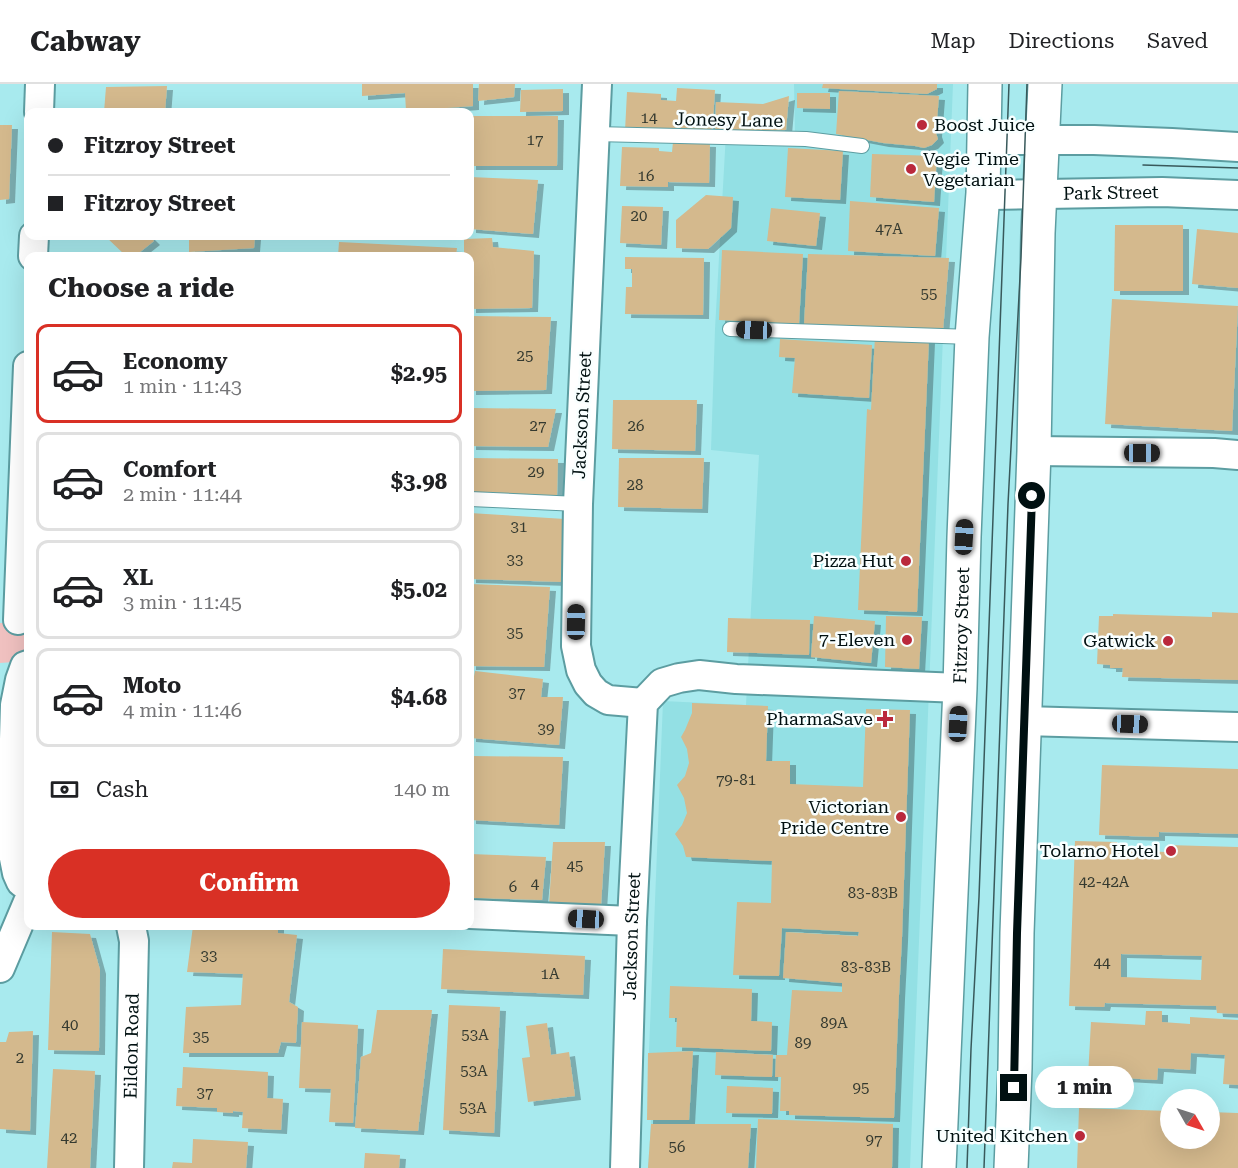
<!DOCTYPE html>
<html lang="en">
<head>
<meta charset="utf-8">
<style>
	body { margin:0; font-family:"Roboto Serif",serif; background:#f2f2f2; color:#202124; height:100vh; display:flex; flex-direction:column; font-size:22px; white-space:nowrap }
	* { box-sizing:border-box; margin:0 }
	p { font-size:20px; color:#757577 }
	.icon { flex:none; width:33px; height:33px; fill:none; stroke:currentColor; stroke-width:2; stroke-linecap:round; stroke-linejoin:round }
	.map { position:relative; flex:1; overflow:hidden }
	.sheet { position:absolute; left:24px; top:168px; width:450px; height:678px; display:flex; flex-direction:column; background:#fff; border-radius:12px; box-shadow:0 6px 24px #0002 }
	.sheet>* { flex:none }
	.banner { position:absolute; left:24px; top:24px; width:450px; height:132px; border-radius:12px; box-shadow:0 6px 24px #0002; display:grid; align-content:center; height:132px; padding:0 24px; background:#fff }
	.needle { width:39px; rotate:129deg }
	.buttons { position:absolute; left:1160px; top:1005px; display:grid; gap:12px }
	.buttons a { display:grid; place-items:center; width:60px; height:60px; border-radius:50%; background:#fff; box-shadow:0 6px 24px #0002; font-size:30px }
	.end { position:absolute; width:27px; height:27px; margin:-14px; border:8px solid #001011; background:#fff; box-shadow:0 0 0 3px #fff }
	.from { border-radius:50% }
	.bubble { position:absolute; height:42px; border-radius:21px; background:#fff; box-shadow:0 6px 24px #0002; font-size:20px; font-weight:700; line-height:42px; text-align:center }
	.car { position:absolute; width:18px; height:36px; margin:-18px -9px; border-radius:8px; box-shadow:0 0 4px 2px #0007; background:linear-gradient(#222 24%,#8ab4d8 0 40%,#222 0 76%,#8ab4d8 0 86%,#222 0) }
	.banner b { display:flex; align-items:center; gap:21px; height:57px; font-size:22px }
	.banner b+b { border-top:2px solid #e0e0e0 }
	.banner i { width:15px; height:15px; background:#202124 }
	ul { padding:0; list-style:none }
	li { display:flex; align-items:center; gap:18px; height:99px; margin:0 12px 9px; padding:0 12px; border:3px solid #e0e0e0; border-radius:12px }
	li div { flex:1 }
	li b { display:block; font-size:22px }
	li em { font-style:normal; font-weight:700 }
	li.active { border-color:#d93025 }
	li>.icon { width:54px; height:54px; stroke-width:1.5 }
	h2 { padding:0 24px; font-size:27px; line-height:72px }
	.pay { display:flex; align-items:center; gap:15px; height:66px; padding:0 24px; font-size:22px }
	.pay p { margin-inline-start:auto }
	.primary-button { display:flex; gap:12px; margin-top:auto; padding:12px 24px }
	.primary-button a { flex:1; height:69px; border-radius:36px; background:#d93025; color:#fff; font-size:24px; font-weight:700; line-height:69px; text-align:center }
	header { display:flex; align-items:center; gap:36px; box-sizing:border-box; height:84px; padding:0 30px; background:#fff; border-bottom:2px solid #e0e0e0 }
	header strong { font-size:28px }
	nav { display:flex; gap:33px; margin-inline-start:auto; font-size:21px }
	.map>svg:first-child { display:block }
</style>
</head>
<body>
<header>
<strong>Cabway</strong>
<nav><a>Map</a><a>Directions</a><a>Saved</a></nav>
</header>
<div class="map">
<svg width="1238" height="1084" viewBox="0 0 1238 1084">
	<defs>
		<filter id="shadow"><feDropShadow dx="6" dy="4" stdDeviation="0" flood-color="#0004"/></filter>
	</defs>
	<rect width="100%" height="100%" fill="#a8eaee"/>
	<polygon fill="#93e0e4" points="794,0 953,0 910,1084 648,1084 651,1040 649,967 663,617 746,621 759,371 711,366 715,245 726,49 795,51"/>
	<polygon fill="#f0c1c0" points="28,538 28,563 14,578 0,579 0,539"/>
	<g fill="#d4b98d" fill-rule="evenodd" filter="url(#shadow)">
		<polygon points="362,0 473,0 473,22 406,27 405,9 362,12"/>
		<polygon points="479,0 515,0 514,13 478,17"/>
		<polygon points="823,0 937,0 937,5 927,10 822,4"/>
		<polygon points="167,2 165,28 104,28 106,3"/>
		<polygon points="677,4 715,6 712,51 625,47 627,8 661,10 661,16 676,17"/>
		<polygon points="563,5 563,27 520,28 521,6"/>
		<polygon points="839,7 939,12 936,49 938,55 932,61 924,64 915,62 883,59 836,50"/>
		<polygon points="797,9 830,9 830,25 797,24"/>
		<polygon points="789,12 786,46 715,48 716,18 763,20"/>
		<polygon points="470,32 558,32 557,82 470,82"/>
		<polygon points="0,41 12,41 9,115 0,116"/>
		<polygon points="673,58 710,59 709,99 668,98 668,103 620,102 622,63 659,64 659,67 672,68"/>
		<polygon points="788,64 843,67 840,116 785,113"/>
		<polygon points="872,70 937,72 934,118 870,113"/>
		<polygon points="470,93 538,96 533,150 470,145"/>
		<polygon points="706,111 733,113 731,144 708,165 676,164 676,136"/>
		<polygon points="850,117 939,124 935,172 848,167"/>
		<polygon points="622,122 663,123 661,161 620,159"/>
		<polygon points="771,124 820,129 816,162 767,157"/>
		<polygon points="1115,141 1183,141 1183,207 1114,207"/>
		<polygon points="1197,145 1238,149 1238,204 1192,200"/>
		<polygon points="105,152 149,152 154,157 135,172 126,172"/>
		<polygon points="189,152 255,152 254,164 189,168"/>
		<polygon points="492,154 493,163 534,167 532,224 470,225 470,172 464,172 464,155"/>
		<polygon points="339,158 457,164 456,172 338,172"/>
		<polygon points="722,166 803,170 799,240 719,236"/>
		<polygon points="808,170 949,174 943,247 804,240"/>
		<polygon points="625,173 704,174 703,231 625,230 626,203 632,203 632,185 625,185"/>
		<polygon points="1112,215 1238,222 1232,347 1105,340"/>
		<polygon points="470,232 551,233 546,306 470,307"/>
		<polygon points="875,252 929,255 917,528 858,526 867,325 871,326"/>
		<polygon points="780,255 872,261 869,314 792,309 795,274 779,273"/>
		<polygon points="613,316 697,316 695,367 612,365"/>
		<polygon points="470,324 556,325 548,363 470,362"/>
		<polygon points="470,374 558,375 557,412 470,408"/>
		<polygon points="619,374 704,374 702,425 618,423"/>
		<polygon points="470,429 565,435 562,498 470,495"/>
		<polygon points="470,500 550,503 544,583 470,582"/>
		<polygon points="1212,528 1238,529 1238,596 1122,593 1123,584 1110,584 1110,581 1097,580 1099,532 1113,532 1113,530 1212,533"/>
		<polygon points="814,532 875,537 871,579 811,573"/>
		<polygon points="886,532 922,533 919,585 885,583"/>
		<polygon points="728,534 810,536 809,571 727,568"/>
		<polygon points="475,587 543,595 541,613 563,613 559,661 470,654 470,603 472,603"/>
		<polygon points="692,619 768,622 766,677 790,677 790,700 863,703 866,625 910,626 902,854 899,911 894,1034 789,1031 789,1027 780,1027 781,993 775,993 776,971 787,971 792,906 842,908 842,899 783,894 786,848 858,852 859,848 782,844 779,892 733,891 737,818 771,819 772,777 686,773 683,762 675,750 682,741 687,729 684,714 677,701 685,692 689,679 687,665 681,653 685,646 692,629"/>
		<polygon points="470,672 563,673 559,741 470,736"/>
		<polygon points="1102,681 1238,685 1238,750 1159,748 1159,753 1099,751"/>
		<path d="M 1075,757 L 1117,758 L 1117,766 L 1166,768 L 1167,761 L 1238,763 L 1238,930 L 1217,929 L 1216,922 L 1105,919 L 1104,923 L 1069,922 ZM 1121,870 L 1202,872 L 1201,896 L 1121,893 Z"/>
		<polygon points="553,758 605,758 601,822 549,821"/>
		<polygon points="470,770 546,773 542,816 470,814"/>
		<polygon points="193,842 278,842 278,849 297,851 289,918 298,923 296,959 281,958 278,969 183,969 186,923 241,921 243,890 187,888"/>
		<polygon points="52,848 90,850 100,886 99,967 48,966"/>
		<polygon points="443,865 585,872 583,911 441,905"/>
		<polygon points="670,902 752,905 751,937 772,938 771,967 676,963 677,934 669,934"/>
		<polygon points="449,921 500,923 494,1049 443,1046"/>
		<polygon points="377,926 432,926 418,1047 355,1044 361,973 371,969"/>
		<polygon points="1146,927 1162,927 1162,938 1190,940 1190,933 1238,936 1238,1001 1223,1000 1225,971 1191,969 1190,986 1158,984 1157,996 1088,992 1091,938 1145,941"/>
		<polygon points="302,938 358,941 353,1039 329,1038 331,1005 299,1004"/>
		<polygon points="547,939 551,971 569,968 575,1012 528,1018 522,974 530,973 526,942"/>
		<polygon points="33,947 30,1047 0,1045 0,958 6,958 9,948"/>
		<polygon points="693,967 689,1036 647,1036 648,969"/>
		<polygon points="716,968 773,971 772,993 715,991"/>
		<polygon points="183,983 268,988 267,1014 283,1015 281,1046 242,1044 243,1028 233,1027 233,1029 217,1028 217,1024 176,1022 177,1004 182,1004"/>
		<polygon points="53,985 95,987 90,1084 47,1084"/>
		<polygon points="727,1002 773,1004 772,1030 726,1029"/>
		<polygon points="1079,1024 1170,1027 1170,1054 1209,1054 1209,1028 1238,1029 1238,1084 1077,1084"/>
		<polygon points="758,1035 893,1040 892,1084 756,1084"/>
		<polygon points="651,1040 751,1040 748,1084 648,1084"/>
		<polygon points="193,1055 248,1058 246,1084 172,1084 173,1078 192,1079"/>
		<polygon points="365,1069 400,1071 399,1084 364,1084"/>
	</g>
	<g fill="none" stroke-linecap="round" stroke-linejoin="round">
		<g stroke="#5c9da1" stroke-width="16">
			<g id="service">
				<polyline points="595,50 806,55 862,62"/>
				<polyline points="730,245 972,253"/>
				<polyline points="470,415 578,420"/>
			</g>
		</g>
		<g stroke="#5c9da1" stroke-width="32">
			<g id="minor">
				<polyline points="597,0 578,420 576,562 581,586 588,600 596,609 608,616 643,619"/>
				<polyline points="39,28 40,0"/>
				<polyline points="983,56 1094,56 1172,59 1238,63"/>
				<path id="s1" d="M 983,109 L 992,111 L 1162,108 L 1238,111"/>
				<polyline points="33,172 34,152"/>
				<polyline points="1034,367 1214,369 1238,371"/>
				<polyline points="18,536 28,282"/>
				<polyline points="28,581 25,582 20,596 15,621 11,759 17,789 21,798 28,802"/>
				<polyline points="1024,637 1238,643"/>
				<polyline points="470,830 632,837"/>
				<polyline points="0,884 28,818"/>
				<path id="s2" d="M 129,1084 L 134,857 L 131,842"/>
				<path id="s3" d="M 625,1084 L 632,837 L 643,619 L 662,599 L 679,594 L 699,591 L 736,595 L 960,604"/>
			</g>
		</g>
		<g stroke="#5c9da1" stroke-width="36">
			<g id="primary">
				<path id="s4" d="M 939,1084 L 960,604 L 964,453 L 972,253 L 983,109 L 985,0"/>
				<polyline points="1011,1084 1015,984 1017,849 1034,367 1038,149 1045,0"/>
			</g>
		</g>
		<use href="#service" stroke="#fff" stroke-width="14"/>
		<use href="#minor" stroke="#fff" stroke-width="28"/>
		<use href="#primary" stroke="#fff" stroke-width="33"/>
		<g stroke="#38595b" stroke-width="1.5">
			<polyline points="1143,81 1238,84"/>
			<polyline points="967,1084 971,965 979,813 1009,0"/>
			<polyline points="984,1084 1008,420 1021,174 1027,0"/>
		</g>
	</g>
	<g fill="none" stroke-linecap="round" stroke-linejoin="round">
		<polyline stroke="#001011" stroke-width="8" points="1014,1004 1017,849 1032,412"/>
	</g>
	<g fill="#ba293c" stroke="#f9ffff" stroke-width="2">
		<circle cx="922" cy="41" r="6"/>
		<circle cx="911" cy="85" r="6"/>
		<circle cx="906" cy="477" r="6"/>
		<circle cx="907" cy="556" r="6"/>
		<circle cx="1168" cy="557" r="6"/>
		<path d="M882 626h6v6h6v6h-6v6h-6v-6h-6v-6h6z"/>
		<circle cx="901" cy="733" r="6"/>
		<circle cx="1171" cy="767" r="6"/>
		<circle cx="1080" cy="1052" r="6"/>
	</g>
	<g text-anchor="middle" stroke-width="5" stroke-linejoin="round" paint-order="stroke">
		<g font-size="15" fill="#353a30">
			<text x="649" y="39">14</text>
			<text x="535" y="61">17</text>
			<text x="646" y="97">16</text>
			<text x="639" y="137">20</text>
			<text x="889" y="150">47A</text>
			<text x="929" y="215">55</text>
			<text x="525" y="277">25</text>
			<text x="538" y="347">27</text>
			<text x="636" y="347">26</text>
			<text x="536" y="393">29</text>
			<text x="635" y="406">28</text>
			<text x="519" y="448">31</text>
			<text x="515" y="481">33</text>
			<text x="515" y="554">35</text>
			<text x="517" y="614">37</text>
			<text x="546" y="650">39</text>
			<text x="736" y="701">79-81</text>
			<text x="575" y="787">45</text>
			<text x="1104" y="803">42-42A</text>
			<text x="535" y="805">4</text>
			<text x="513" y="808">6</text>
			<text x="873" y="814">83-83B</text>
			<text x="209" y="877">33</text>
			<text x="1102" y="884">44</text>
			<text x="866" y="888">83-83B</text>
			<text x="550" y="895">1A</text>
			<text x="834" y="944">89A</text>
			<text x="70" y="946">40</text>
			<text x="475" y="956">53A</text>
			<text x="201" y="958">35</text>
			<text x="803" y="964">89</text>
			<text x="20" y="979">2</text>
			<text x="474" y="992">53A</text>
			<text x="861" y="1009">95</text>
			<text x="205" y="1014">37</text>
			<text x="473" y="1029">53A</text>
			<text x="69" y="1059">42</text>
			<text x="874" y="1061">97</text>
			<text x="677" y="1068">56</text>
		</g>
		<g font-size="18" fill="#001011" stroke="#f9ffff">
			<text transform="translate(729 36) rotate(1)" y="6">Jonesy Lane</text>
			<text dy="6" stroke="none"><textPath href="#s1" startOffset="128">Park Street</textPath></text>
			<text transform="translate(582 331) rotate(-87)" y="6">Jackson Street</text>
			<text dy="6" stroke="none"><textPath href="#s4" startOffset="543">Fitzroy Street</textPath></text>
			<text dy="6" stroke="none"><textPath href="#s3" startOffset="232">Jackson Street</textPath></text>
			<text dy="6" stroke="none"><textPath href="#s2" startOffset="122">Eildon Road</textPath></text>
		</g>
		<g font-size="18" fill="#001011" stroke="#f9ffff" text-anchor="end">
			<text x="934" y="47" text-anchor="start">Boost Juice</text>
			<text x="923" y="81" text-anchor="start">Vegie Time<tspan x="923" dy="21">Vegetarian</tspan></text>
			<text x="894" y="483">Pizza Hut</text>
			<text x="895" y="562">7-Eleven</text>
			<text x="1156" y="563">Gatwick</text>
			<text x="873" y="641">PharmaSave</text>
			<text x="889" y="729">Victorian<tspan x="889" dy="21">Pride Centre</tspan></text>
			<text x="1159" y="773">Tolarno Hotel</text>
			<text x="1068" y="1058">United Kitchen</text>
		</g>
	</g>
</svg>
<div class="buttons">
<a><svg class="needle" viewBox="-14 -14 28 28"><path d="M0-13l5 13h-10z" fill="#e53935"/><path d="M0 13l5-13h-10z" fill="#757577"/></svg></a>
</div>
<i class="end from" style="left:1032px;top:412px"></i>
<i class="end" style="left:1014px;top:1004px"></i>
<div class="bubble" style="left:1035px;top:982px;width:99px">1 min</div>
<i class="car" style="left:754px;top:246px;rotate:272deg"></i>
<i class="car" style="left:1142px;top:369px;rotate:90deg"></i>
<i class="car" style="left:964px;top:453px;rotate:3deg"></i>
<i class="car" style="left:576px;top:538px;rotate:1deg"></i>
<i class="car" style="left:958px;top:640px;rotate:3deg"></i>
<i class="car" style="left:1130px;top:640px;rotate:92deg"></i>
<i class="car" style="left:586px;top:835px;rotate:273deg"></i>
<div class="banner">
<b><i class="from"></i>Fitzroy Street</b>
<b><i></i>Fitzroy Street</b>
</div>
<section class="sheet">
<h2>Choose a ride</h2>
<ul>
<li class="active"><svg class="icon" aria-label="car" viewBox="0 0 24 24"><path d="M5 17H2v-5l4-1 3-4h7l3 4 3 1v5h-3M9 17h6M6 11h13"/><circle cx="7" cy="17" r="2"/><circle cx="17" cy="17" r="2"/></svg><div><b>Economy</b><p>1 min · 11:43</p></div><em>$2.95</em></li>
<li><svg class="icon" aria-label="car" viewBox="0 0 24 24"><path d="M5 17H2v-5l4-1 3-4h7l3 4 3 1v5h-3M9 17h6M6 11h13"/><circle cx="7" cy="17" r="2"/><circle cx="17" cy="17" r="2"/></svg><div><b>Comfort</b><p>2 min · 11:44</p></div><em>$3.98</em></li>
<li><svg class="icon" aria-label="car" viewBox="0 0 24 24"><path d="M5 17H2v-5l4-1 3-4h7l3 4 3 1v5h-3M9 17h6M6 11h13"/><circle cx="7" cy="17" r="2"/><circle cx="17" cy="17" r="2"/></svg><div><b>XL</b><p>3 min · 11:45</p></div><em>$5.02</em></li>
<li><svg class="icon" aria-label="car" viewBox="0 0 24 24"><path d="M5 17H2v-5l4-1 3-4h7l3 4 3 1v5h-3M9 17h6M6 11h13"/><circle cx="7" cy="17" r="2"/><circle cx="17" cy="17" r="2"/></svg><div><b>Moto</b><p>4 min · 11:46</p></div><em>$4.68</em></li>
</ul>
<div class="pay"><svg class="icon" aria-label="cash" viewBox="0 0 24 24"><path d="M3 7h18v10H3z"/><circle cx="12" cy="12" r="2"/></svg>Cash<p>140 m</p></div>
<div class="primary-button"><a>Confirm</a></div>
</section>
</div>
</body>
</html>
